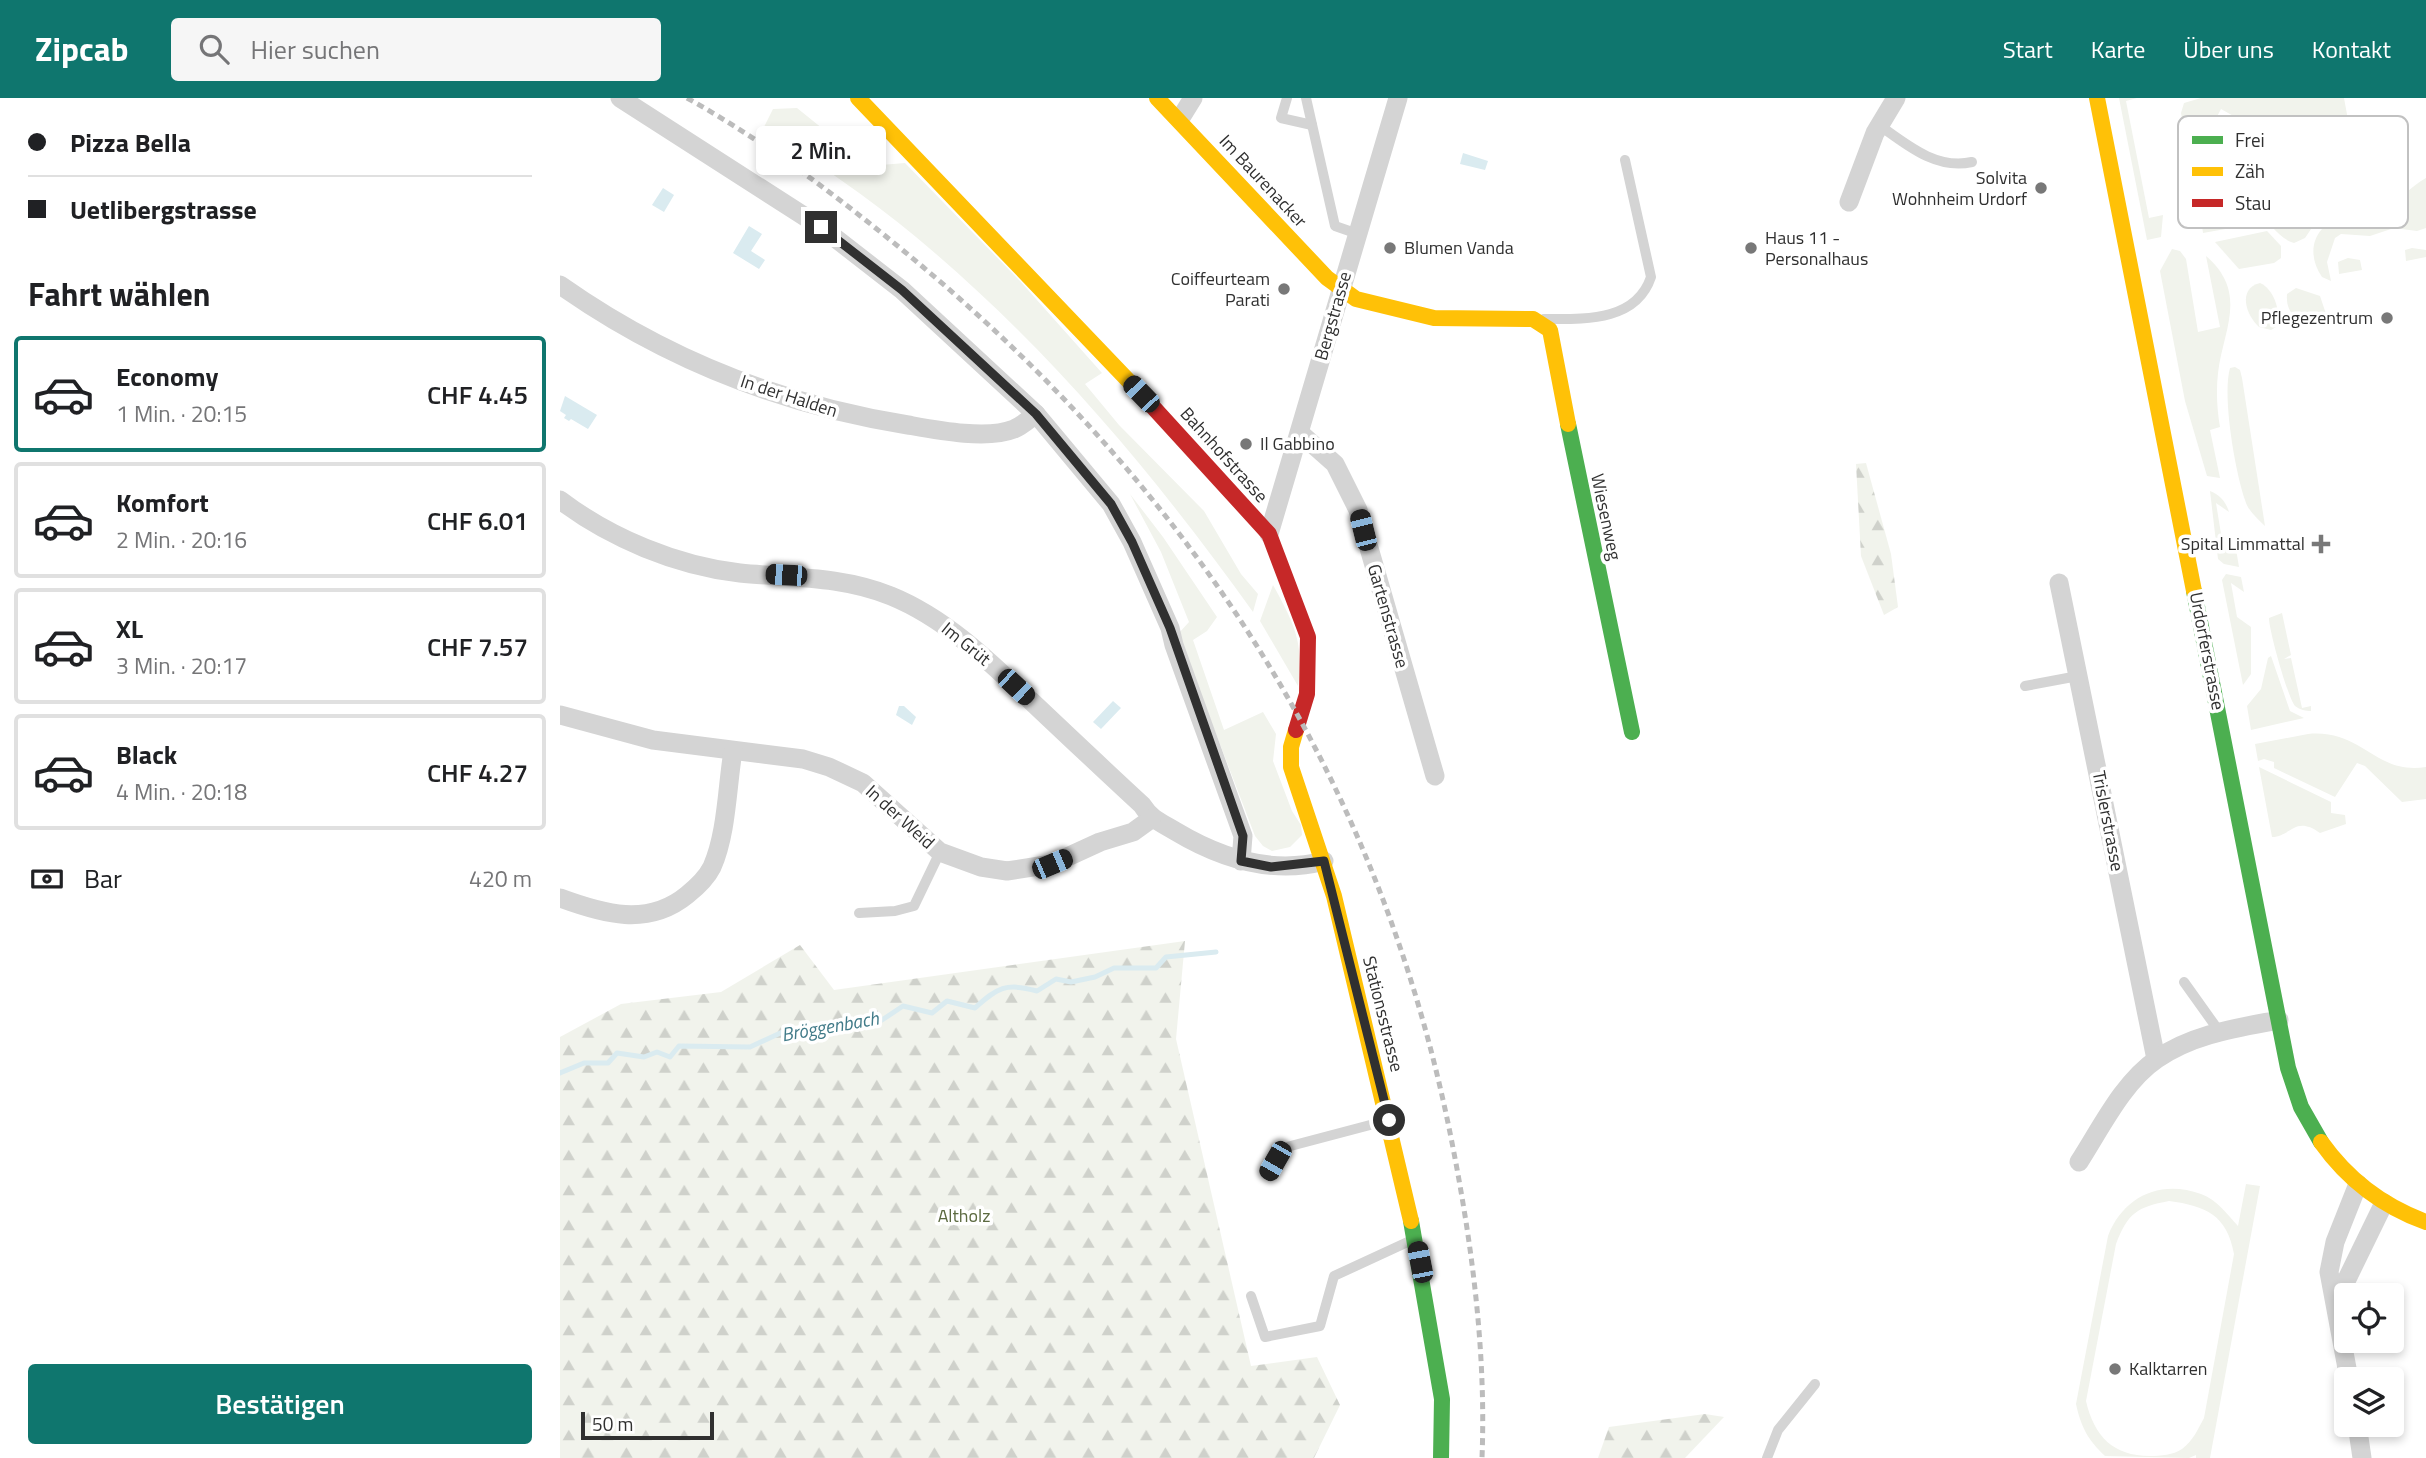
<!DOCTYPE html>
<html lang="de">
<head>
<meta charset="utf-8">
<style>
	body { margin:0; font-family:"Titillium Web",sans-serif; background:#f6f6f6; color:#202124; height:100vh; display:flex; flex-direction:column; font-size:26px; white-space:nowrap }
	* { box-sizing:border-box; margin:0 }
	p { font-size:23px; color:#757577 }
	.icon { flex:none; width:38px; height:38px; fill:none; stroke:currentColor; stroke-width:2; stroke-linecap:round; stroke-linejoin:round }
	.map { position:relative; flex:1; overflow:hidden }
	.drawer { display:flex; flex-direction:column; background:#fff; width:560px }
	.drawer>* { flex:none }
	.hud { display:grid; align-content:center; height:154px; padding:0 28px; background:#fff }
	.buttons { position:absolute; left:1774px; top:1185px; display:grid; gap:14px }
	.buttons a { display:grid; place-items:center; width:70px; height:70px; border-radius:7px; background:#fff; box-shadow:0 4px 10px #0003; font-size:35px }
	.scale { position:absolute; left:21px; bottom:18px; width:133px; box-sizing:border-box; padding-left:7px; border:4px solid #303030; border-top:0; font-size:19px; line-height:24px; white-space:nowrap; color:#303030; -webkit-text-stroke:5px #fff; paint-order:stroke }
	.end { position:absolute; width:32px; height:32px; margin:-16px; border:9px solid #303030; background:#fff; box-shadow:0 0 0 4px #fff }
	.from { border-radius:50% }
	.bubble { position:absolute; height:49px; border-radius:7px; background:#fff; box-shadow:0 4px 10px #0003; font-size:23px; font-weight:600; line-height:49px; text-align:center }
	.car { position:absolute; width:21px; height:42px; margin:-21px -10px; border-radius:9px; box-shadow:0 0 5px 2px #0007; background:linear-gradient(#222 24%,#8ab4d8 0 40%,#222 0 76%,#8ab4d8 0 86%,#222 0) }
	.hud b { display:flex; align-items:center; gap:24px; height:66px; font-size:26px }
	.hud b+b { border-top:2px solid #e0e0e0 }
	.hud i { width:18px; height:18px; background:#202124 }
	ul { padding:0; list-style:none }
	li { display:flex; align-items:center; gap:21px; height:116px; margin:0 14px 10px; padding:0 14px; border:4px solid #e0e0e0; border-radius:7px }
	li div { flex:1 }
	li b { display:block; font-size:26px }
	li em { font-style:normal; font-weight:600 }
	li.on { border-color:#0f766e }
	li>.icon { width:63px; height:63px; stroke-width:1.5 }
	h2 { padding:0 28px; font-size:32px; line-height:84px }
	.pay { display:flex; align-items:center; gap:18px; height:77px; padding:0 28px; font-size:26px }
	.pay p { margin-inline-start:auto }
	.button { display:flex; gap:14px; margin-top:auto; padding:14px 28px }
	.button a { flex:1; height:80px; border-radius:7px; background:#0f766e; color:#fff; font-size:28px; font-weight:600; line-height:80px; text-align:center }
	header { display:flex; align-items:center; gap:42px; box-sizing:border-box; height:98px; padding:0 35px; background:#0f766e; color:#fff }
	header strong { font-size:33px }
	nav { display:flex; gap:38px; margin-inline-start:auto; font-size:24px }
	.search { width:490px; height:63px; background:#f6f6f6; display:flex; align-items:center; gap:18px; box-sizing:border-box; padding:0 24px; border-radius:7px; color:#757577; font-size:26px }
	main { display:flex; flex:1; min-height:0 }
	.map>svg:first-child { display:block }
</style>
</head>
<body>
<header>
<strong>Zipcab</strong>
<div class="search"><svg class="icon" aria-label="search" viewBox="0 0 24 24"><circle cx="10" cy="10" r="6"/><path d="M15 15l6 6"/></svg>Hier suchen</div>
<nav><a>Start</a><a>Karte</a><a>Über uns</a><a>Kontakt</a></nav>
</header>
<main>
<section class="drawer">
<div class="hud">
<b><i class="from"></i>Pizza Bella</b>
<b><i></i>Uetlibergstrasse</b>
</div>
<h2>Fahrt wählen</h2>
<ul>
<li class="on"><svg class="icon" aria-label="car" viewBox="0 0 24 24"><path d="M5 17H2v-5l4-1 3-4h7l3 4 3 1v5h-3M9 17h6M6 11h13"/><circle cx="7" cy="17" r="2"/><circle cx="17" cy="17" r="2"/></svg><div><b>Economy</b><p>1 Min. · 20:15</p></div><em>CHF 4.45</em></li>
<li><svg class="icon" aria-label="car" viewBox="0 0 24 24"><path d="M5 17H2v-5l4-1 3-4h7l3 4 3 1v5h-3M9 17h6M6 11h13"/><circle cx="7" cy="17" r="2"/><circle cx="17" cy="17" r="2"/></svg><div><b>Komfort</b><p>2 Min. · 20:16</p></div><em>CHF 6.01</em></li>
<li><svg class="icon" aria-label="car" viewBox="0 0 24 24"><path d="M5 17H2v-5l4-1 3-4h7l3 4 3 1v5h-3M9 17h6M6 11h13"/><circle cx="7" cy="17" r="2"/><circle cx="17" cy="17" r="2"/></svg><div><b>XL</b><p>3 Min. · 20:17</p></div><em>CHF 7.57</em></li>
<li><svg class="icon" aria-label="car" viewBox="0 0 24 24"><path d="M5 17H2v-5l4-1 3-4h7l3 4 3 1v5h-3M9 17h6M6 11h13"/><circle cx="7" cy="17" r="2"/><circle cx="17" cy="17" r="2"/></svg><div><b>Black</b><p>4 Min. · 20:18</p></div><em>CHF 4.27</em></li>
</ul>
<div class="pay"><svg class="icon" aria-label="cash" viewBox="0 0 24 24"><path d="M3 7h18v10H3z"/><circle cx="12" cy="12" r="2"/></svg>Bar<p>420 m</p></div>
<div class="button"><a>Bestätigen</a></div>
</section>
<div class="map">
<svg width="1866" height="1360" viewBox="0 0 1866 1360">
	<defs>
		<pattern id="forest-firs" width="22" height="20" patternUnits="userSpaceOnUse" patternTransform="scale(1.75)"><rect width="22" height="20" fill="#f1f3ec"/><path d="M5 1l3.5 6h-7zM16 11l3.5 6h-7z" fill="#cfd1cb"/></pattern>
	</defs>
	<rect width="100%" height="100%" fill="#fff"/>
	<g fill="#f1f3ec" fill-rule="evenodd">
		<polygon points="1559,0 1577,0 1566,3 1589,120 1603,117 1601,139 1587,142"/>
		<path d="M 1641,0 L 1784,0 L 1793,49 L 1808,47 L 1810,64 L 1790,76 L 1780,87 L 1774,86 C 1760,67 1767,38 1749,22 L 1716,25 L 1690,43 L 1674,32 L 1677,20 L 1661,11 L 1652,28 L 1661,35 L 1668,71 L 1659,75 L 1671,130 L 1643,135 L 1642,128 L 1649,126 L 1644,101 L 1637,102 L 1621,15 L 1624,5 Z"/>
		<path d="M 237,10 L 309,68 L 345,65 L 460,183 L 542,275 L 525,286 L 559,327 L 644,413 L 681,476 L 698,496 L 693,514 C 594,376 487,248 356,139 C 308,99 256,65 204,29 L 213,11 Z"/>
		<path d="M 1737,28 L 1754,41 L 1770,103 L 1745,140 L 1734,145 C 1724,142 1719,136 1712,129 C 1686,104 1669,69 1703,42 C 1713,34 1725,29 1737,28 Z"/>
		<path d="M 1866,80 L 1866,130 L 1857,133 L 1834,130 L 1810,138 L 1781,136 L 1775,140 L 1767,164 L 1771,183 L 1762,179 C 1745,154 1754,128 1782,118 C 1797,113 1811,116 1826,109 C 1841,102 1851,88 1866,80 Z"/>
		<polygon points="1707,133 1721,148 1721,160 1714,165 1679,171 1655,144"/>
		<polygon points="1852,150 1866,152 1866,159 1846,163 1845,152"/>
		<path d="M 1612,151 L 1620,153 L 1626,161 L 1638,234 L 1660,229 L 1646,158 C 1689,195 1663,232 1658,275 C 1656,293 1657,311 1660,329 L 1650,332 L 1660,380 L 1647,378 L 1625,303 L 1600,173 Z"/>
		<polygon points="1788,160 1800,162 1802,172 1779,176 1778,164"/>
		<path d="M 1700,185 C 1714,191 1722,215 1716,229 L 1711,232 L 1699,229 C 1686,217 1677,191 1700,185 Z"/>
		<path d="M 1736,190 L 1760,198 L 1766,216 L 1763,223 C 1743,227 1725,219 1727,196 Z"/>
		<path d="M 1675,269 L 1680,272 L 1682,280 L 1705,428 C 1697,420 1688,413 1685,402 C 1675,373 1662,298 1670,270 Z"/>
		<path d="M 1650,393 C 1660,397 1666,404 1669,414 L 1656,405 L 1662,442 L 1676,451 L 1679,469 L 1664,466 L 1658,461 Z"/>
		<polygon points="570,396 603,439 657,519 647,533 633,542 664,632 703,614 716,636 713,663 732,713 741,727 742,737 730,749 712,753 703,748 695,738 618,536 629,524 601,454"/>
		<polygon points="1666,476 1681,479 1684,494 1671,485 1677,519 1691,529 1691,576 1683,587 1662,482"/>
		<path d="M 713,487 C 734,525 744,545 738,588 L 700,523 Z"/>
		<path d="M 1722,515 L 1731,557 L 1724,561 L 1731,560 L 1742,610 L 1751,608 L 1751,613 C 1746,613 1740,612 1735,608 C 1728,600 1709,533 1709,520 Z"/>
		<polygon points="1711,558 1730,613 1744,620 1691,632 1687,608 1701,591 1708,560"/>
		<path d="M 1748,636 C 1803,631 1814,677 1866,669 L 1866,701 L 1842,704 L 1805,668 L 1797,665 L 1775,699 L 1714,670 L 1714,664 L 1704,661 L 1698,663 L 1695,646 Z"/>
		<path d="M 1699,669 L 1771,704 L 1771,715 L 1785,717 L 1786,726 L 1760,735 C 1735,717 1732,738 1712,739 Z"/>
		<path d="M 1686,1086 L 1700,1088 L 1650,1360 L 1636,1360 L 1636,1357 L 1629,1360 L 1545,1358 C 1528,1342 1521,1329 1516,1306 L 1548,1138 C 1563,1099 1600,1081 1641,1096 C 1657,1102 1667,1116 1678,1128 ZM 1609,1103 C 1646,1108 1667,1117 1674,1156 L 1644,1320 C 1638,1331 1633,1343 1622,1351 C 1613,1357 1601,1358 1590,1358 C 1553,1358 1534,1338 1526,1303 L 1556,1146 C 1568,1115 1577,1109 1609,1103 Z"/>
	</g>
	<g fill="url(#forest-firs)">
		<polygon points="1306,365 1331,456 1338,509 1324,517 1301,458 1296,366"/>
		<polygon points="625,843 616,941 691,1268 757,1259 780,1307 754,1360 0,1360 0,939 61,906 161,894 240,847 274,892"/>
		<polygon points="1145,1316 1164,1319 1125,1360 1038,1360 1049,1329"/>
	</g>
	<g fill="#daebf0">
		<polygon points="903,55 928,63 925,72 900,66"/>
		<polygon points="103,90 114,97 104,114 92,107"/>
		<polygon points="189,128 202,136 191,153 205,162 199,171 173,155"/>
		<polygon points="5,298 37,317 28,331 11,321 9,323 4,320 6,317 0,313"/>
		<polygon points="553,603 561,610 541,631 533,624"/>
		<polygon points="339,608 344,608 356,619 352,627 336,617"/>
	</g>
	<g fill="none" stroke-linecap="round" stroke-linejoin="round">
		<path stroke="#daebf0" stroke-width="5" d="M 0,975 L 24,965 L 48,965 L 57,955 L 84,959 L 97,954 L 110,959 L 119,948 L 190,949 L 227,932 L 322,922 L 343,908 L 372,915 L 387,903 L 415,910 C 437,890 446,884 477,893 L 496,881 L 511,884 L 535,879 L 554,870 L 596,870 L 606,859 L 656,854"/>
		<g stroke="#d4d4d4" stroke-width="10">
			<polyline points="727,0 721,20 752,27"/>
			<polyline points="746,0 775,128 798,136"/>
			<path d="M 1319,27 C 1347,47 1376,72 1412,64"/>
			<path d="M 984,221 C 1024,221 1076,224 1091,179 L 1065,62"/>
			<polyline points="1465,588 1518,578"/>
			<polyline points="299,815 335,813 354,808 380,754"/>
			<polyline points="1624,884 1659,933"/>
			<polyline points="708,1077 723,1050 829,1022"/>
			<polyline points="691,1198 705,1239 760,1228 774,1178 852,1142"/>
			<polyline points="1207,1360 1218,1332 1255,1286"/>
		</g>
		<g stroke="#d4d4d4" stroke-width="19">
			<polyline points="60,0 261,129 342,192 476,316 551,406 572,444 610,530 614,547 683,738 681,763"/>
			<polyline points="620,21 633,0"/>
			<polyline points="1289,104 1315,35 1336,0"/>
			<path d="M 0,187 C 105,261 222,307 348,327 C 376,332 427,342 454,331 C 462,328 469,321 476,316"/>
			<polyline points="740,335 775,366 798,412 875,678"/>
			<path d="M 0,402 C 50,440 117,468 180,475 C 231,480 282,478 331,498 C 385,520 428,562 470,602 C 507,637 544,672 582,707 C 591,721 600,724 615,733 C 660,760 711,777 764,763"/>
			<polyline points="709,436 838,0"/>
			<polyline points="1499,485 1596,961"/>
			<polyline points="0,617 93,642 243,661 269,669 303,685 380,754 421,769 447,773 492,766 540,744 573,734 591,721"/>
			<path d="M 0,800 C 43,816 88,829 127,797 C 137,789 146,781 152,769 C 167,735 167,689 173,653"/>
			<path d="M 1519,1064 C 1541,1030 1563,984 1597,961 C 1633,936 1677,930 1719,922"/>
			<polyline points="1780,1212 1786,1183 1824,1105"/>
			<polyline points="1789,1281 1769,1174 1775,1144 1798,1086"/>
			<polyline points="1797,1326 1802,1360"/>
		</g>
		<g stroke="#4caf50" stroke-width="16">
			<polyline points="1008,326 1072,634"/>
			<polyline points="1634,493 1728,970 1741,1009 1761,1044"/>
			<polyline points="851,1123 882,1301 881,1360"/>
		</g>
		<g stroke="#ffc107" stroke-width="16">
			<polyline points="298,0 583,298"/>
			<polyline points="597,0 767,180 796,201 874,220 973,221 990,232 1008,326"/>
			<polyline points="1537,0 1634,493"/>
			<polyline points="736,632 731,649 731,669 774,798 851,1123"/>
			<path d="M 1761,1044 C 1788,1082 1822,1108 1866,1124"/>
		</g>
		<polyline stroke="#c62828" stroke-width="16" points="583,298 709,436 748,539 747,596 736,632"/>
		<path stroke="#bcbcbc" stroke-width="5" stroke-dasharray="7 5" stroke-linecap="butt" d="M 127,0 C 211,47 289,107 363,169 C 641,403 826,695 894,1055 C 913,1154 926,1258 922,1360"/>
	</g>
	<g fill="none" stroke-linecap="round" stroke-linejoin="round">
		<polyline stroke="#303030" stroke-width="9" points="261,129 342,192 476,316 551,406 572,444 610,530 683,738 681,763 711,769 764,763 829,1022"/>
	</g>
	<g fill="#787878" stroke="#fff" stroke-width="2.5">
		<circle cx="1481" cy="90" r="7"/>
		<circle cx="830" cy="150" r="7"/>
		<circle cx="1191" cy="150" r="7"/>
		<circle cx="724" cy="191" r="7"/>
		<circle cx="1827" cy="220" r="7"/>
		<circle cx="686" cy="346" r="7"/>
		<path d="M1757.5 435.5h7v7h7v7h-7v7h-7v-7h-7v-7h7z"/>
		<circle cx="1555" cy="1271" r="7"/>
	</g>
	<g text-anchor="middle" stroke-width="7" stroke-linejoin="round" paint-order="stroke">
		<g font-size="18" fill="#303030" stroke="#fff" text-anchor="end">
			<text x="1467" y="86">Solvita<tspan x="1467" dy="21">Wohnheim Urdorf</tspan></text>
			<text x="1205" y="146" text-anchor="start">Haus 11 -<tspan x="1205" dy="21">Personalhaus</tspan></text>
			<text x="844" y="156" text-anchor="start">Blumen Vanda</text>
			<text x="710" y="187">Coiffeurteam<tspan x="710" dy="21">Parati</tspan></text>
			<text x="1813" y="226">Pflegezentrum</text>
			<text x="700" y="352" text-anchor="start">Il Gabbino</text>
			<text x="1745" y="452">Spital Limmattal</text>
			<text x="1569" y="1277" text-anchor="start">Kalktarren</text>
		</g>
		<g font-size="18" fill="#303030" stroke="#fff">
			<text transform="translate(703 83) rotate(47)" y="6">Im Baurenacker</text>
			<text transform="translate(773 218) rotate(-74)" y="6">Bergstrasse</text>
			<text transform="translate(229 298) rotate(18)" y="6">In der Halden</text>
			<text transform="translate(664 357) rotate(48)" y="6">Bahnhofstrasse</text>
			<text transform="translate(1046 419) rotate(78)" y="6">Wiesenweg</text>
			<text transform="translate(828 518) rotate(74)" y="6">Gartenstrasse</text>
			<text transform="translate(406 546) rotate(39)" y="6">Im Grüt</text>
			<text transform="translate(1647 553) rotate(79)" y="6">Urdorferstrasse</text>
			<text transform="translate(340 719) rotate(42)" y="6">In der Weid</text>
			<text transform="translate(1548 723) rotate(79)" y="6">Trislerstrasse</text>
			<text transform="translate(823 916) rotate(76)" y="6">Stationsstrasse</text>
		</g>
		<g font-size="18" fill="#5c6a40" stroke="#fff">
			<text x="404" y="1124">Altholz</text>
		</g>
		<g font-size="19" font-style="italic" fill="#407a88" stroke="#fff">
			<text transform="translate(270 928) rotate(-10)" y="7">Bröggenbach</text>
		</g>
	</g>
	<rect x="1618" y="18" width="230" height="112" rx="10" fill="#fff" stroke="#c1c1c1" stroke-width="2"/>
	<rect x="1632" y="38" width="31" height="8" fill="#4caf50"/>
	<rect x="1632" y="69" width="31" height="9" fill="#ffc107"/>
	<rect x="1632" y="101" width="31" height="8" fill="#c62828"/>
	<g font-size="19" fill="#303030">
		<text x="1675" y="49">Frei</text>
		<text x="1675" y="80">Zäh</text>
		<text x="1675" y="112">Stau</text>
	</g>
</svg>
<div class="buttons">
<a><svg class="icon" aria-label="locate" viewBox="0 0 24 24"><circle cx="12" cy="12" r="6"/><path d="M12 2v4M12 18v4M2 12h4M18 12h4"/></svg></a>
<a><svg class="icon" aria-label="layers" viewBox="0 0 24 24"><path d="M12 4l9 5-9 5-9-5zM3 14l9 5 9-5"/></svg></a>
</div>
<div class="scale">50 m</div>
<i class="end from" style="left:829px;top:1022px"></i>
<i class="end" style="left:261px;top:129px"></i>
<div class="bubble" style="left:196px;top:28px;width:130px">2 Min.</div>
<i class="car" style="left:581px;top:296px;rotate:316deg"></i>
<i class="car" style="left:803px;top:432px;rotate:346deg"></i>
<i class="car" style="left:226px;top:477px;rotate:273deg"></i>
<i class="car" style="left:456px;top:589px;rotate:133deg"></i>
<i class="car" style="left:492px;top:766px;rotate:67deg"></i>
<i class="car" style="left:715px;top:1063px;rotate:210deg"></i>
<i class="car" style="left:860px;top:1164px;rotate:349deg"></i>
</div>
</main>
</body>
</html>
